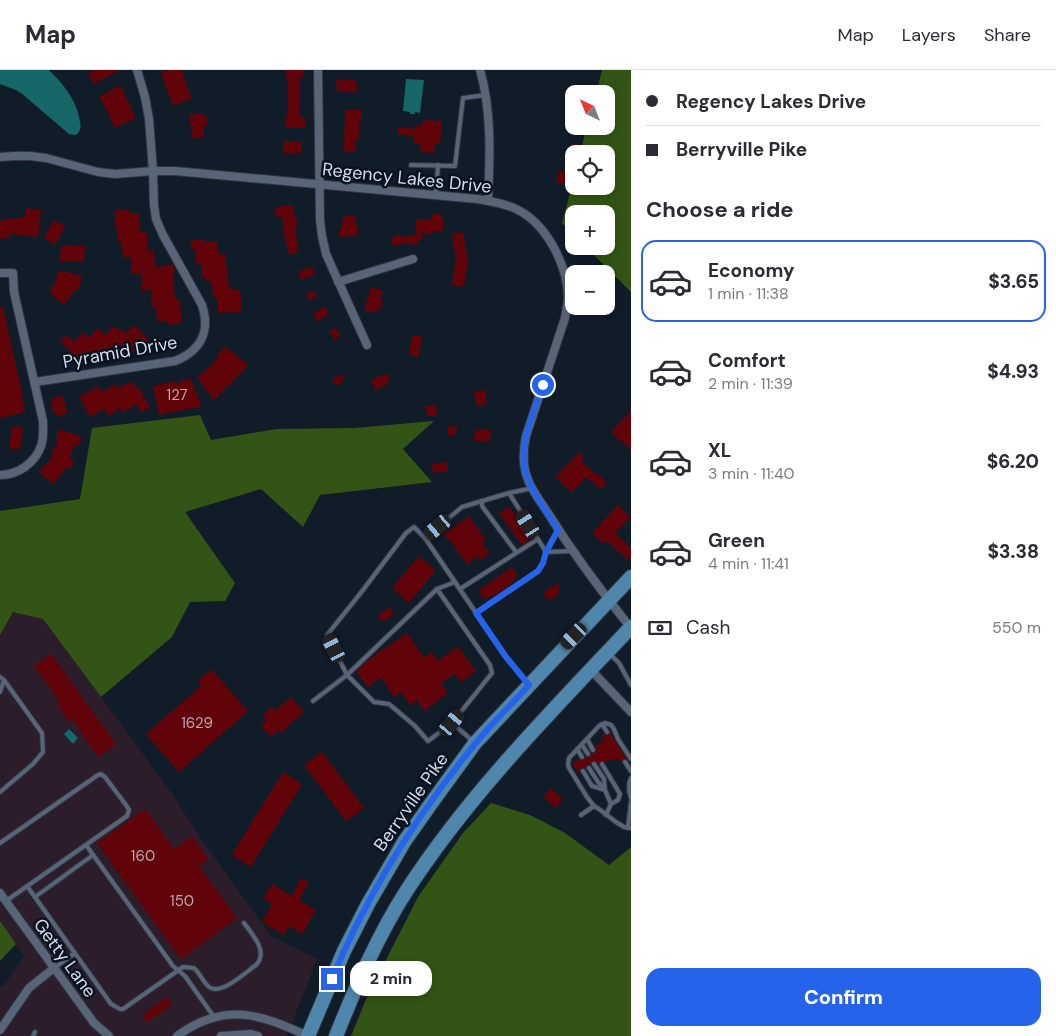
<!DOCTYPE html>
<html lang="en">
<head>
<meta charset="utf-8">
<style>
	body { margin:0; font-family:"DM Sans",sans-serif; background:#f7f7f7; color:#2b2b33; height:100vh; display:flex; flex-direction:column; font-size:19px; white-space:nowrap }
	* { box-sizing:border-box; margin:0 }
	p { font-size:16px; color:#7c7c81 }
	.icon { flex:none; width:28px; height:28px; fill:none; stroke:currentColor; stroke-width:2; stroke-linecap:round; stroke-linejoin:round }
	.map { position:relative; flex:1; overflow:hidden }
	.details { display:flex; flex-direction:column; background:#fff; width:425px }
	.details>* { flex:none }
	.banner { display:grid; align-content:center; height:110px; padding:0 15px; background:#fff }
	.needle { width:32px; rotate:317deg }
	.tools { position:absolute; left:565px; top:15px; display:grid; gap:10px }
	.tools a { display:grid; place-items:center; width:50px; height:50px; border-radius:10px; background:#fff; box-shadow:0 2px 8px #0003; font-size:25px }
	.end { position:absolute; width:22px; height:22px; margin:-11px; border:6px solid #2563eb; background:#fff; box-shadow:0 0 0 2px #fff }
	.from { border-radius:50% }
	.bubble { position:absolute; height:35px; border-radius:15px; background:#fff; box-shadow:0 2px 8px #0003; font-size:16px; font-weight:800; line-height:35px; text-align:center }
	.car { position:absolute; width:15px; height:30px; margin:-15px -8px; border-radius:6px; box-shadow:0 0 4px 1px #0007; background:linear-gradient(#222 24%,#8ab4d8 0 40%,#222 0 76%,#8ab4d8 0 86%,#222 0) }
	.banner b { display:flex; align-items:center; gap:18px; height:48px; font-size:19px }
	.banner b+b { border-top:1px solid #e1e1e2 }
	.banner i { width:12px; height:12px; background:#2b2b33 }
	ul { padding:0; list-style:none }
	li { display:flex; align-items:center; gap:15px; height:82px; margin:0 10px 8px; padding:0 5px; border:2px solid transparent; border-radius:15px }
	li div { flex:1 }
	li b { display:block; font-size:19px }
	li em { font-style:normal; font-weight:800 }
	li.selected { border-color:#2563eb }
	li>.icon { width:45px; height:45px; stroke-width:1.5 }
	h2 { padding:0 15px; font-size:22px; line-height:60px }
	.pay { display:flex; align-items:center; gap:12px; height:55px; padding:0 15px; font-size:19px }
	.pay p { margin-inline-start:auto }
	.button { display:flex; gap:10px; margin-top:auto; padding:10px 15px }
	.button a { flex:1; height:58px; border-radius:15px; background:#2563eb; color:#fff; font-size:20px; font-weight:800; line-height:58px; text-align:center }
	header { display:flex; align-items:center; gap:30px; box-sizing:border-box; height:70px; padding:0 25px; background:#fff; border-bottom:1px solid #e1e1e2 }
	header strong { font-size:24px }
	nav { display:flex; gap:28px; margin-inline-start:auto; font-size:18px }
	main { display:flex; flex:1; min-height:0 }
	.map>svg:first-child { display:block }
</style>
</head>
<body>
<header>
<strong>Map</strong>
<nav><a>Map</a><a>Layers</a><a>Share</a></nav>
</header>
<main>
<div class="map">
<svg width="631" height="966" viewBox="0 0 631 966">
	<rect width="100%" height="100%" fill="#111c29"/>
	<polygon fill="#2b1d29" points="30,531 171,722 200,767 271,866 317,889 287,966 0,966 0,916 3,917 24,886 0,851 0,550"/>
	<g fill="#335414">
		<polygon points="602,0 631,0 631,222 585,176 606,176 606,144 574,144 574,165 562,153 574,108 574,116 606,116 606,84 580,84 587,56 606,56 606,24 596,24"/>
		<polygon points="200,345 211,370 277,359 354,358 434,351 403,379 432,412 320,425 303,457 261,419 185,442 235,513 225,531 190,532 172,567 101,627 43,549 13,542 0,565 0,441 80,429 92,358"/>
		<polygon points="491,733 530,745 565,763 609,795 631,777 631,966 351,966 367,927 418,827 463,763"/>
		<polygon points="0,851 16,874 0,891"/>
	</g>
	<g fill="#156768">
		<path d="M 0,0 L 49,0 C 63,14 75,28 79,47 C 81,55 82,60 76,65 L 69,64 L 21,23 L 16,20 L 0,14 Z"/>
		<polygon points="406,9 424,10 420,43 415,42 415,44 410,44 410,42 403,41"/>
		<polygon points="69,659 78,668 73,674 64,664"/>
	</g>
	<g fill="#610409">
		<polygon points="95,0 120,0 94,14 88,4"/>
		<polygon points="168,0 182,0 184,6 183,7 192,28 173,36 161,3"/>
		<polygon points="286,0 303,0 303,7 300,7 299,47 305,47 305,58 286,58 286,46 288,46 288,7 286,7"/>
		<polygon points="356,9 357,21 337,22 336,10"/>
		<polygon points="120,15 136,48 115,58 109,47 110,46 99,27"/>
		<polygon points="345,40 362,40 362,50 359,50 359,70 356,70 356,82 344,81"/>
		<polygon points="200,43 207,47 208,55 203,55 204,67 193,69 189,45"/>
		<polygon points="423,50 442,51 440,73 435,73 434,83 420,82 421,74 414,74 414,66 397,64 398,57 415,59 415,55 422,56"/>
		<rect x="283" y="71" width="19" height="12"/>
		<polygon points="572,73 582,75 580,84 574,84 574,116 571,115 571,116 556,112 559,101 564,102"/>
		<polygon points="293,135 295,149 297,149 298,156 295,156 298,182 289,185 284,164 282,146 276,147 275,137"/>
		<polygon points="26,138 41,140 38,167 10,164 10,168 0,169 0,152 2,152 1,149 24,148"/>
		<polygon points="115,140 129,140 130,143 139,143 140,161 145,161 145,164 147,164 147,181 154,180 155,197 166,196 173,194 175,201 173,202 175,229 179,229 182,253 169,255 168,251 157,252 156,236 152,237 151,220 142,221 141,204 131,204 131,188 123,188 121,171 118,171 117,159 115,159"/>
		<polygon points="431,144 442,144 442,149 443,149 443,161 432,161 432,164 416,164 416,149 431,149"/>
		<polygon points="355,145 358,165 342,167 338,165 342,156 342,152 343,152 343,146"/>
		<polygon points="54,150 65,155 56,174 44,169"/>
		<polygon points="463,162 468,190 464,217 452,215 456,188 452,164"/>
		<polygon points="400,164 401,167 422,164 423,169 418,171 418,174 410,175 410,172 393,176 391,168"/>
		<polygon points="200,169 200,170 203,169 203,171 217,171 219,185 225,184 229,217 230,217 231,220 240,220 242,242 218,243 217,228 213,228 212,212 206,212 206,207 202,208 201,193 196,194 195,179 192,179 190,171"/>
		<polygon points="61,175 85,176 84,192 60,191"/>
		<polygon points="313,197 315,204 301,210 299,201"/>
		<polygon points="59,200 82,206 79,220 76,219 64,235 50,223 52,215 54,216"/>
		<polygon points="371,217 383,221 380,229 383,230 381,239 377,238 376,243 364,240"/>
		<polygon points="313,221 318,227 309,230 306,224"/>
		<polygon points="324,236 329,243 318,252 313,245"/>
		<polygon points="3,237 23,327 22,328 25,342 0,348 0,238"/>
		<polygon points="134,255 153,275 146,281 140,274 132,282 126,277 125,278 121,274 113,282 108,277 98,287 95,284 93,286 89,282 82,289 79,286 76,288 60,271 67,265 74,272 83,262 88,268 98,258 104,265 114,256 119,261 121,259 126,263"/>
		<polygon points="335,258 341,265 335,270 329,262"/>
		<polygon points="412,265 422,266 419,287 409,285"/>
		<polygon points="225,276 248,295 242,303 241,302 229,316 228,315 219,325 219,326 213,330 197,307 204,302 218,287 217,286"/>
		<polygon points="387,303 390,309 387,311 389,314 375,320 371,310"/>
		<polygon points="340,304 345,309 337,316 332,311"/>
		<polygon points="190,308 202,336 159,345 153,316 175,311 176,314"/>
		<polygon points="132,311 135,317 139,318 150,338 141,342 137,334 123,342 121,338 108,346 104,339 90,347 79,327 98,316 101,322 116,314 118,318"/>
		<polygon points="485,320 487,334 476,336 474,321"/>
		<polygon points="62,325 68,343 57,346 55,342 54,343 51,333 52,332 51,329"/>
		<polygon points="436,335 437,346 427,346 426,336"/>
		<polygon points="631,341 631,380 611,362"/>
		<polygon points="12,356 23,358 20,380 9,378"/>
		<polygon points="448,356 457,357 456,365 448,365"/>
		<polygon points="59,359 82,367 78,376 75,375 69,388 75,391 70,399 67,397 53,414 39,402 53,386 51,384 59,371 55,370"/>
		<polygon points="479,359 491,360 490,372 474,371 475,360 479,360"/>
		<polygon points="580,382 584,387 581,391 595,404 596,403 607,412 601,419 586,407 572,422 555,407"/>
		<polygon points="447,392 448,401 433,403 432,394"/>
		<polygon points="618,435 630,447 615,463 631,478 631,486 628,490 607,471 604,474 592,463"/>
		<polygon points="508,437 521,449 530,465 531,469 522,475 499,443"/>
		<polygon points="469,446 486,470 482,473 490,483 481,490 478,486 467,494 450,470 449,471 444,464"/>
		<polygon points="419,486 436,500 409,533 392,518"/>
		<polygon points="512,497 517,505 515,509 507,517 496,525 484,529 478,521"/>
		<polygon points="557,513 561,518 558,520 560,523 549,531 543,523"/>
		<polygon points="389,537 394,544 383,552 378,546"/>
		<polygon points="407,563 424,587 432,582 438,591 458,576 476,601 461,612 455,604 441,613 448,623 424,641 417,630 410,635 401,622 394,627 381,607 368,617 356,601 368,590"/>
		<polygon points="51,584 116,674 98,687 72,649 69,652 57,634 60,632 34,596"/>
		<polygon points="211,599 248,641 179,702 146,664 202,615 198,611"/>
		<polygon points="291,627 304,642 280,663 278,660 271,667 261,655 267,650 263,645 272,637 275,641"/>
		<polygon points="610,661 615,671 626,688 622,690 622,694 618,688 612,691 610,689 605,692 601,691 598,694 596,691 593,690 591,692 590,695 587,695 585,698 581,698 579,704 572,693 579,689 581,690 584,690 586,687 590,687 592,683 595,683 597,680 595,676 605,670 602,665 604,664 606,665 609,665 610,663"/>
		<polygon points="322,682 364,738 346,751 304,695"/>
		<polygon points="283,702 302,714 251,797 232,785"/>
		<polygon points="551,718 563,729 556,738 543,727"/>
		<polygon points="145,739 174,779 192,766 208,789 199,796 237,848 181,889 97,773"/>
		<polygon points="301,808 309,812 299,830 316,840 302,864 289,856 284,865 262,852 272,834 263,828 272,814 292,826"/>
		<polygon points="167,927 172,935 147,952 142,945"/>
	</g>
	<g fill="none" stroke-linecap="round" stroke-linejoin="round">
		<g stroke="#303541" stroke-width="6">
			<g id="service">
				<polyline points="411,95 455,96 463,28 486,25"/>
				<polyline points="436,125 438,95"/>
				<polyline points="509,423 546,482"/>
				<polyline points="482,431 482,436 516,482"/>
				<polyline points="546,482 573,481"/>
				<polyline points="437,519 455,512"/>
				<polyline points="460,519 538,469"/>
				<polyline points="476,543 538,501 543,493 546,482 558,460"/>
				<polyline points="610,584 619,593 631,615"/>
				<polyline points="0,607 4,610 42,663 43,682 33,694 0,722"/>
				<polyline points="527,612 506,587 425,468 462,437 509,423 533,418"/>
				<polyline points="0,622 4,610"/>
				<polyline points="313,631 347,605 374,632 389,634 415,656 428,671 452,653 492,603 490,595 437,519 347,605 327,565 363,520 406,463 414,457 425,468"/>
				<polyline points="452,653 474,672"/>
				<polyline points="602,654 607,662"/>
				<polyline points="587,669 593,680"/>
				<polyline points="582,675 588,684"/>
				<polyline points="577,679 582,687"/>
				<polyline points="631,689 618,669 614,659 611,655 605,653 599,656 569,688 568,694 569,698 587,727 594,736 599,739 616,752 624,757 631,758"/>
				<polyline points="625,692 631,701"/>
				<polyline points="594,694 604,709 605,720 611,734"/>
				<polyline points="602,694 620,724 618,730 611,734 606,745"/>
				<polyline points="589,698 598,712 604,718"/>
				<polyline points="583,701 592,716 605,720"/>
				<path d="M 631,708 C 628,714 629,722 631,728"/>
				<polyline points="581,745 594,736"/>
				<polyline points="628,758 631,732"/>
				<polyline points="0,773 98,705 101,704 105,707 126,735 129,740 127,746 6,831"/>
				<polyline points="86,775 173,896 185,906 214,947"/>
				<path d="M 27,816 L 111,934 L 120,939 L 123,939 L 183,897 L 194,898 C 200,903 203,912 209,917 C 221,926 246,902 256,895 C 269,882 252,864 244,853"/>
				<polyline points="35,827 93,785"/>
				<polyline points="54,898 75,883"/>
				<polyline points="33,966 35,962"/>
			</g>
		</g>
		<g stroke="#303541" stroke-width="10">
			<g id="minor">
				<polyline points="318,0 320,150 322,166 326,184 367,275"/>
				<path d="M 480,0 C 492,42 490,88 488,131"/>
				<path d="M 0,87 L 14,86 L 30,86 L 46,88 L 98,102 L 115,104 L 153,101 L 175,101 L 477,129 C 489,131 502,133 514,138 C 546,152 568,195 568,229 C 567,236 566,242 565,248 L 526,366 C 523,380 522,393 527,407 C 531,420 541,432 548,443 C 573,483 601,521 631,558"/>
				<path d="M 0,203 L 13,203 L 14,222 L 43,351 C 43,359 44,368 41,376 C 35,393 18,405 0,405"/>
				<polyline points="338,212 413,189"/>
				<path d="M 35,312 L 175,291 C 200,281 211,262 202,235 L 163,165 L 156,149 L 154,135 L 153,101 L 149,49 L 145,27 L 137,0"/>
				<polyline points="591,600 631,642"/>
				<polyline points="0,823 94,953 109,966"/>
				<polyline points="0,960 29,918 54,898"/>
				<path d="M 177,966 C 225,931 259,944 308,966"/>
				<polyline points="221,966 251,964 258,966"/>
			</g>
		</g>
		<g stroke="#303541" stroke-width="16">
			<g id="trunk">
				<polyline points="308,966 344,881 368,834 404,772 430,735 475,673 631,507"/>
				<path d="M 336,966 C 356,916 378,865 407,820 C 470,723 552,641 631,557"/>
			</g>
		</g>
		<use href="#service" stroke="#586576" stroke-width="4"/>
		<use href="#minor" stroke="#586576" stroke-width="8"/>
		<use href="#trunk" stroke="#4f86ac" stroke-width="14"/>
	</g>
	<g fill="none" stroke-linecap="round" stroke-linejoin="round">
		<path stroke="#2563eb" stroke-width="6" d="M 332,909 C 367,824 417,745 475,674 C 491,654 511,635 529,615 L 506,587 L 476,543 L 538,501 L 543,493 L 546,482 L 558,460 C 548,443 535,427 528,409 C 515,380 534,343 543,315"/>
	</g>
	<g text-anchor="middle" stroke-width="5" stroke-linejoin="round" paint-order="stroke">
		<g font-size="15" fill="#b8a6af">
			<text x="177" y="330">127</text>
			<text x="197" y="658">1629</text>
			<text x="143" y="791">160</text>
			<text x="182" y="836">150</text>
		</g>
		<g font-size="18" fill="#d5dce6" stroke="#091320">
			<text transform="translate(407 108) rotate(6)" y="6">Regency Lakes Drive</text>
			<text transform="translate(120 282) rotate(-10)" y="6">Pyramid Drive</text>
			<text transform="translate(411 732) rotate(-55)" y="6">Berryville Pike</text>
			<text transform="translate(65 888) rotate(54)" y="6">Getty Lane</text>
		</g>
	</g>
</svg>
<div class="tools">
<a><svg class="needle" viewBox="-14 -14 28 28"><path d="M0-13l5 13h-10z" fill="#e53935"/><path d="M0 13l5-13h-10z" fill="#7c7c81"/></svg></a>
<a><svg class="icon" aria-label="locate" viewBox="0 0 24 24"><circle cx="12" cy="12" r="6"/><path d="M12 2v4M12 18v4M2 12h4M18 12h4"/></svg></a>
<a>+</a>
<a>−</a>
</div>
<i class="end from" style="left:543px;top:315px"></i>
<i class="end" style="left:332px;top:909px"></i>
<div class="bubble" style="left:350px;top:891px;width:82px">2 min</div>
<i class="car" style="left:528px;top:454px;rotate:328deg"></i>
<i class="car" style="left:438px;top:457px;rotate:230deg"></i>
<i class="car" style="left:574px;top:566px;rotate:224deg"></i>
<i class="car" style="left:334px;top:578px;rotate:333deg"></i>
<i class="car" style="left:452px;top:653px;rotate:40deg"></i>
</div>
<section class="details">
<div class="banner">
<b><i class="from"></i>Regency Lakes Drive</b>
<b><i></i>Berryville Pike</b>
</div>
<h2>Choose a ride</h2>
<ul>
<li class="selected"><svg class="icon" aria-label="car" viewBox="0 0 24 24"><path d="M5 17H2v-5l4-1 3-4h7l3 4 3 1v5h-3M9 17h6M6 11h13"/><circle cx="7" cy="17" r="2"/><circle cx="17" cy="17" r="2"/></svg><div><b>Economy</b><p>1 min · 11:38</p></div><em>$3.65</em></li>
<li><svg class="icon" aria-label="car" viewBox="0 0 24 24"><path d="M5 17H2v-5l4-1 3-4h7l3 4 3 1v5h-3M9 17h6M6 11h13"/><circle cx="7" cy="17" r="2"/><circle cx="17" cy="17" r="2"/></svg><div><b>Comfort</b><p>2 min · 11:39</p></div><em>$4.93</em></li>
<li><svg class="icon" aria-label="car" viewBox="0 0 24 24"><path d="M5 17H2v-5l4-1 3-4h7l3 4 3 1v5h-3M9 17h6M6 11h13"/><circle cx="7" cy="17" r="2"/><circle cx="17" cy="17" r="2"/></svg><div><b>XL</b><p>3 min · 11:40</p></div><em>$6.20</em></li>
<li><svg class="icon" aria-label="car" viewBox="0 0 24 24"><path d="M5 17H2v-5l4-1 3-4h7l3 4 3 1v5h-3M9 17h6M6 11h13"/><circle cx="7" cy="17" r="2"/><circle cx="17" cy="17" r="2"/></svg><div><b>Green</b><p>4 min · 11:41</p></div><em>$3.38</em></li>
</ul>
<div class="pay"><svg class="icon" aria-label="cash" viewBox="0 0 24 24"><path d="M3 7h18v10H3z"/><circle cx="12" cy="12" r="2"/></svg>Cash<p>550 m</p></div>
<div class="button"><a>Confirm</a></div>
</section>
</main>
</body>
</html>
